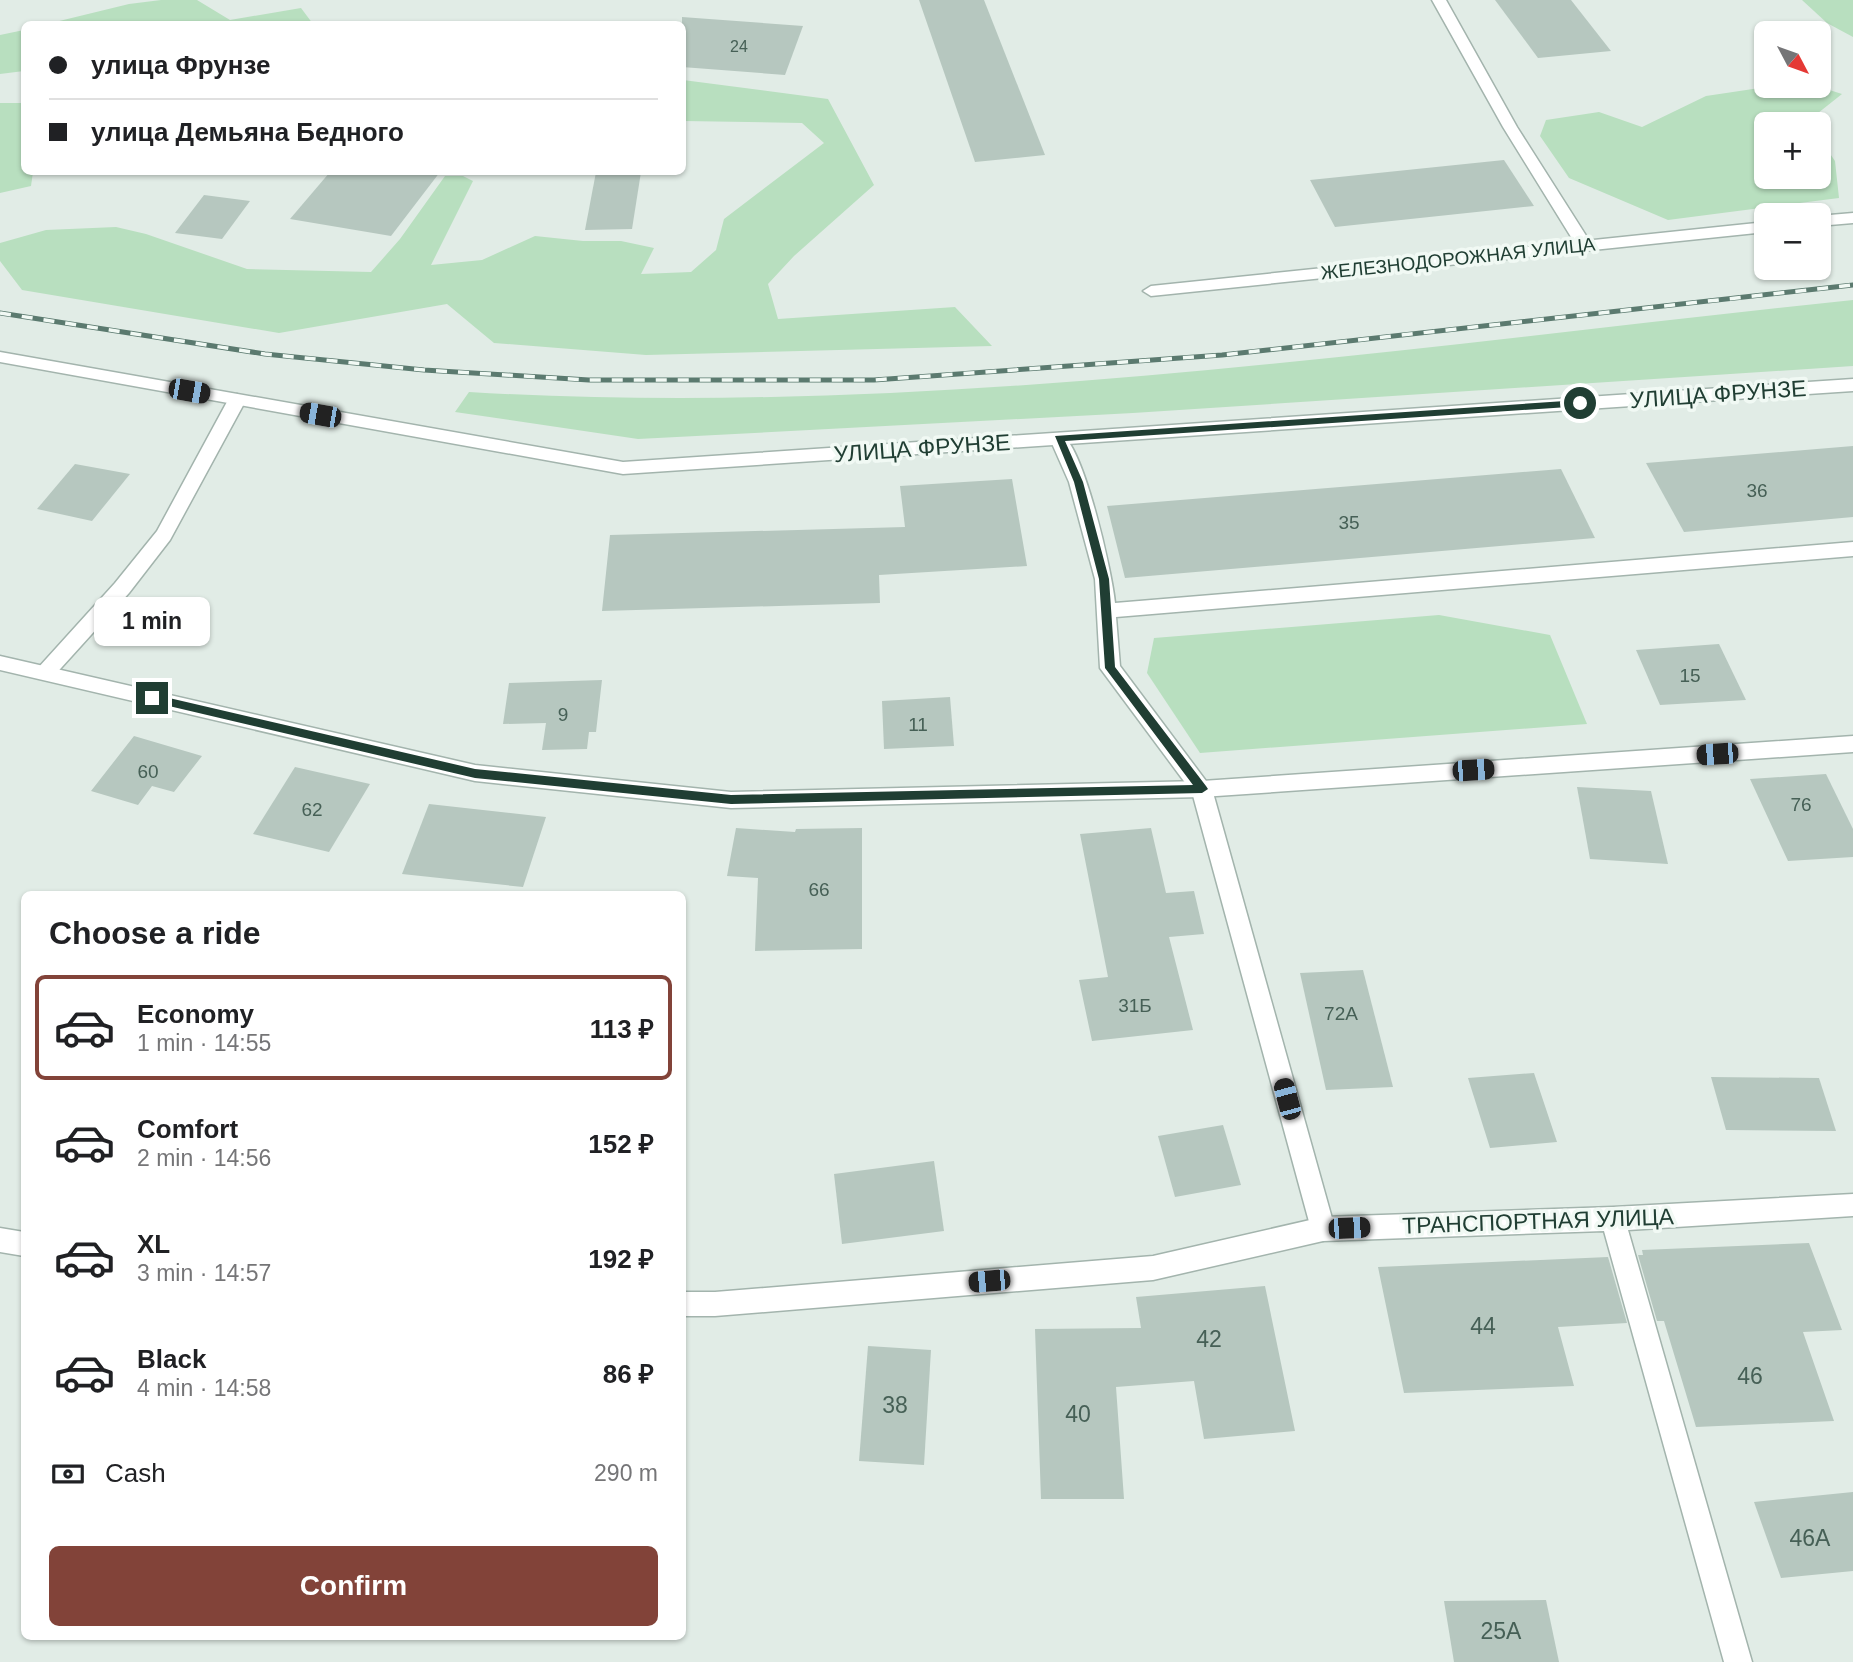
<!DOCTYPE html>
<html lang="en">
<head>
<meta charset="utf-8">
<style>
	body { margin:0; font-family:Arial,sans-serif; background:#f2f2f2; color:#202124; height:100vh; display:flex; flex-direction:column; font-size:26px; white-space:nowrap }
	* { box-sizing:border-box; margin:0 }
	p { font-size:23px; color:#757577 }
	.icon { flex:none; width:38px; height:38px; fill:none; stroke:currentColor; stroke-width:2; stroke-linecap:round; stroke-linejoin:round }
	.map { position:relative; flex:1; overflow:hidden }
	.details { position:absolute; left:21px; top:891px; width:665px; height:749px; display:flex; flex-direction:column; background:#fff; border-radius:10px; box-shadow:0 2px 5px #0004 }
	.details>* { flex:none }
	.guide { position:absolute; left:21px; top:21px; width:665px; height:154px; border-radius:10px; box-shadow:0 2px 5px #0004; display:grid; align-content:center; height:154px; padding:0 28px; background:#fff }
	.needle { width:46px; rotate:131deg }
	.tools { position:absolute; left:1754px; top:21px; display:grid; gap:14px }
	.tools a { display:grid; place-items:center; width:77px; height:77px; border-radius:10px; background:#fff; box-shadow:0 2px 5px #0004; font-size:35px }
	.end { position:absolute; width:32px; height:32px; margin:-16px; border:9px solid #203e33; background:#fff; box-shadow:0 0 0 4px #fff }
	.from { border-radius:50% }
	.bubble { position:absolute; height:49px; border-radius:10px; background:#fff; box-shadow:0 2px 5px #0004; font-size:23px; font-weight:700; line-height:49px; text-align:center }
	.car { position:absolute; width:21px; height:42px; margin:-21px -10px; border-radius:9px; box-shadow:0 0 5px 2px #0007; background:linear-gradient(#222 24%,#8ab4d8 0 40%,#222 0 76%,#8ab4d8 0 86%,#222 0) }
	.guide b { display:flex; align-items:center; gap:24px; height:66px; font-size:26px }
	.guide b+b { border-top:2px solid #e0e0e0 }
	.guide i { width:18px; height:18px; background:#202124 }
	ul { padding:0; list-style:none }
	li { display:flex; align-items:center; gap:21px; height:105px; margin:0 14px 10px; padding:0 14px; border:4px solid transparent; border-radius:10px }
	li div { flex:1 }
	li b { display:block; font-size:26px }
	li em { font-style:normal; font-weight:700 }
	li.active { border-color:#824339 }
	li>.icon { width:63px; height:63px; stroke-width:1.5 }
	h2 { padding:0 28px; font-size:32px; line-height:84px }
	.pay { display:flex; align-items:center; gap:18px; height:77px; padding:0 28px; font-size:26px }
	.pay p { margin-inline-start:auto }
	.action { display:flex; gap:14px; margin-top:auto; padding:14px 28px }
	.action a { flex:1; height:80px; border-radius:10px; background:#824339; color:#fff; font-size:28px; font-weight:700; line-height:80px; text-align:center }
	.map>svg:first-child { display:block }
</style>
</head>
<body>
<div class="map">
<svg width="1853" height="1662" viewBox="0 0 1853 1662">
	<rect width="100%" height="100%" fill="#e1ece6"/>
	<g fill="#b8dfbf">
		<polygon points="161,0 197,0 230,20 301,8 313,24 47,24 129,4"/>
		<polygon points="1802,0 1853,0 1853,37 1827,23"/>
		<polygon points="24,30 24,71 0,74 0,35"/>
		<polygon points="683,80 828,99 874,185 794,256 768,284 778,319 955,307 992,346 646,355 494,343 447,304 279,333 22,290 0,261 0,243 46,230 116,227 146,234 247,269 371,272 400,239 445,176 463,176 473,181 431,265 482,260 535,236 583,241 621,241 654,248 641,274 691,272 716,250 724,219 824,143 802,123 683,121"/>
		<polygon points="1773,86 1817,86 1842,94 1808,121 1810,124 1766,124 1766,177 1818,177 1818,136 1835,161 1839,198 1668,220 1569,178 1540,136 1546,120 1599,112 1642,127 1706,96"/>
		<polygon points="0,103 24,103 24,172 33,172 31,186 0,193"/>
		<path d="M 1853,300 L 1853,366 L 1133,413 L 638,439 L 455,412 L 469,392 C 932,419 1394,348 1853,300 Z"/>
		<polygon points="1439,615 1550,635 1587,724 1200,753 1147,673 1154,638"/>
	</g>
	<g fill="#b6c7bf">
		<polygon points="919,0 984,0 1045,155 975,162"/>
		<polygon points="1495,0 1571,0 1611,51 1538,58"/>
		<polygon points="682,17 709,19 803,26 785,75 682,67"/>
		<polygon points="1504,160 1534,206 1335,227 1310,180"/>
		<polygon points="330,172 440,172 391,236 290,219"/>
		<polygon points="596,172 641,172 632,229 585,230"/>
		<polygon points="204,195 250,201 222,239 175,233"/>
		<polygon points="1853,446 1853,517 1684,532 1646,463"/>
		<polygon points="75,464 130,474 92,521 37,509"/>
		<polygon points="1561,469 1595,538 1125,578 1107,506"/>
		<polygon points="1012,479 1027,566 879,575 880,603 602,611 610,535 905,527 900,486"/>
		<polygon points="1719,644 1746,700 1660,705 1636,650"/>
		<polygon points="602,680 596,732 589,732 587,749 542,750 546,723 503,724 509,683"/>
		<polygon points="950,697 954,746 884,749 882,701"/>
		<polygon points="134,736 202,756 174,792 152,786 138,805 91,791"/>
		<polygon points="295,767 370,784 329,852 253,834"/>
		<polygon points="1826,774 1853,829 1853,857 1788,861 1750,779"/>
		<polygon points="1577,787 1651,791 1668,864 1590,859"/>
		<polygon points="429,804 546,817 523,887 402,874"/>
		<polygon points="736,828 795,832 796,829 862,828 862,949 755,951 758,878 727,876"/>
		<polygon points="1151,828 1166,893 1194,891 1204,934 1169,937 1193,1030 1092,1041 1079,980 1108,977 1080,834"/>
		<polygon points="1363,970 1393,1087 1326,1090 1300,973"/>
		<polygon points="1534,1073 1557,1142 1490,1148 1468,1078"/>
		<polygon points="1711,1077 1819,1078 1836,1131 1726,1130"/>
		<polygon points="1223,1125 1241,1185 1175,1197 1158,1136"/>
		<polygon points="934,1161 944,1231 842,1244 834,1174"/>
		<polygon points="1809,1243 1842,1330 1803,1332 1834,1421 1696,1427 1664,1321 1657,1321 1638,1255 1643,1255 1642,1250"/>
		<polygon points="1608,1257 1627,1323 1558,1327 1574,1386 1404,1393 1378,1267"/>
		<polygon points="1265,1286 1295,1431 1204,1439 1194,1381 1116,1387 1124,1499 1041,1499 1035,1329 1141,1328 1136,1297"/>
		<polygon points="868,1346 931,1350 924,1465 859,1461"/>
		<polygon points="1853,1492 1853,1571 1781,1578 1754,1502"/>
		<polygon points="1546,1600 1559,1662 1454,1662 1444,1601"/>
	</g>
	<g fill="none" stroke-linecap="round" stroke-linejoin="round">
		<g stroke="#a3b4ad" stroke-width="3">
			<g id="service">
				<polygon points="1853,213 1853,223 1818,226 1818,216"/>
				<polygon points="1766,222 1766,232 1151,296 1143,291 1151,286"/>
				<polygon points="237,394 246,400 170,540 129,593 52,678 38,678 35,673 38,668 115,583 157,531 228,400"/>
				<path d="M 1059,433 C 1083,440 1113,577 1115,603 L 1853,542 L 1853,556 L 1116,617 L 1120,666 L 1212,789 L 1335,1229 L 1332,1237 L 1323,1241 L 1314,1237 L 1311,1229 L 1192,792 L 1100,668 L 1095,579 L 1069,482 L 1050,439 Z"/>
			</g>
		</g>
		<g stroke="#a3b4ad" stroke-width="3">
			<g id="minor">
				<polygon points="1432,0 1446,0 1517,127 1592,245 1590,248 1578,248 1576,245 1503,127"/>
				<polygon points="0,352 623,462 1853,379 1853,391 623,474 0,362"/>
				<polygon points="0,656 475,765 731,792 1202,781 1853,736 1853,752 1202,797 731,808 475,781 0,670"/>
				<polygon points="1853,1194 1853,1216 1628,1230 1752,1662 1724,1662 1604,1231 1323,1241 1153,1280 715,1316 682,1316 682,1292 715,1292 1153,1256 1323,1217 1613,1207"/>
				<polygon points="0,1228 24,1232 24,1256 0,1252"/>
			</g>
		</g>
		<use href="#service" fill="#fff" fill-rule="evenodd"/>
		<use href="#minor" fill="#fff" fill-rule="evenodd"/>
		<g stroke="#5b7a6f" stroke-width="5">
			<polyline id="rail" points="0,313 265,354 424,370 589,380 874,380 1222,355 1853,285"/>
		</g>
		<use href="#rail" stroke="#f1f9f4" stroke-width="3.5" stroke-dasharray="11" stroke-linecap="butt"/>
	</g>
	<polygon fill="#203e33" points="1580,400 1583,406 1065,441 1083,482 1109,579 1115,667 1206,786 1208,789 1202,793 731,804 475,778 152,702 147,698 152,694 475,769 731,795 1193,785 1105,668 1099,579 1074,482 1055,436"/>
	<g text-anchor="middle" stroke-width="7" stroke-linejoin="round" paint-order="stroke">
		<g font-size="16" fill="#466056">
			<text x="739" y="52">24</text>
		</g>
		<g font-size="19" fill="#203e33" stroke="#f1f9f4">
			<text transform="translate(1458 258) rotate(-6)" y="7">ЖЕЛЕЗНОДОРОЖНАЯ УЛИЦА</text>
		</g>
		<g font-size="19" fill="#466056">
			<text x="1757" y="497">36</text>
			<text x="1349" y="529">35</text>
			<text x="1690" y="682">15</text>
			<text x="563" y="721">9</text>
			<text x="918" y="731">11</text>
			<text x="148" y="778">60</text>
			<text x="1801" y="811">76</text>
			<text x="312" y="816">62</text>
			<text x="819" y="896">66</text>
			<text x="1135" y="1012">31Б</text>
			<text x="1341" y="1020">72А</text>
		</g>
		<g font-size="23" fill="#203e33" stroke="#f1f9f4">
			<text transform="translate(1718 394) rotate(-4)" y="8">УЛИЦА ФРУНЗЕ</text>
			<text transform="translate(922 448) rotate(-4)" y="8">УЛИЦА ФРУНЗЕ</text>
			<text transform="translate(1538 1221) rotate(-2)" y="8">ТРАНСПОРТНАЯ УЛИЦА</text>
		</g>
		<g font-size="23" fill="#466056">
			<text x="1483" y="1334">44</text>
			<text x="1209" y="1347">42</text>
			<text x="1750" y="1384">46</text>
			<text x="895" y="1413">38</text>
			<text x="1078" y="1422">40</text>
			<text x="1810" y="1546">46А</text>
			<text x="1501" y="1639">25А</text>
		</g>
	</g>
</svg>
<div class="tools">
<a><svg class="needle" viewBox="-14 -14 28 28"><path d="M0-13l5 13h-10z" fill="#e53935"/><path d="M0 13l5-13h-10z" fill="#757577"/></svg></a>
<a>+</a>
<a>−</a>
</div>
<i class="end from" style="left:1580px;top:403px"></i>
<i class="end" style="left:152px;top:698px"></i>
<div class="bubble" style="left:94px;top:597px;width:116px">1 min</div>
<i class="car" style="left:189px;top:391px;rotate:100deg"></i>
<i class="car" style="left:320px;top:415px;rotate:280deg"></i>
<i class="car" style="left:1717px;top:754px;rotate:266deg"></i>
<i class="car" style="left:1473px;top:770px;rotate:86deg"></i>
<i class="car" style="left:1287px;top:1099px;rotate:345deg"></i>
<i class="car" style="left:1349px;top:1228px;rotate:88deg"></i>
<i class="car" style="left:989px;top:1281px;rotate:265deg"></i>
<div class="guide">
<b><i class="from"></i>улица Фрунзе</b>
<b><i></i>улица Демьяна Бедного</b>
</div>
<section class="details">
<h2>Choose a ride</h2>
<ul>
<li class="active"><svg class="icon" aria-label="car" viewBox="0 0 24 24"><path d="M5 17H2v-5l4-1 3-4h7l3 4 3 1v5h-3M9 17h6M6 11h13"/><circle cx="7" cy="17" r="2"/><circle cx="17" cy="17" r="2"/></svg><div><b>Economy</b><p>1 min · 14:55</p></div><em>113 ₽</em></li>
<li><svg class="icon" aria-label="car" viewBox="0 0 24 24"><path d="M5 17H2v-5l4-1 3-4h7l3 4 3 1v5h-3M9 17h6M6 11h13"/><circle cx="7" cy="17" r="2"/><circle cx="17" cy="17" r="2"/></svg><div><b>Comfort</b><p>2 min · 14:56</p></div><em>152 ₽</em></li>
<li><svg class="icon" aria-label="car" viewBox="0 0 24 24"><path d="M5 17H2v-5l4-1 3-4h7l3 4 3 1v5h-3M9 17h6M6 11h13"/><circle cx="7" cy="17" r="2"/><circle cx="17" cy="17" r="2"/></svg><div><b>XL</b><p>3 min · 14:57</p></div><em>192 ₽</em></li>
<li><svg class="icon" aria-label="car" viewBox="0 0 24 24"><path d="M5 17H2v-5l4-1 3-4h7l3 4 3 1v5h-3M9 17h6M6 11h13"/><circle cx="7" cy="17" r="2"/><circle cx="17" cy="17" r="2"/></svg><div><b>Black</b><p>4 min · 14:58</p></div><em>86 ₽</em></li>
</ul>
<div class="pay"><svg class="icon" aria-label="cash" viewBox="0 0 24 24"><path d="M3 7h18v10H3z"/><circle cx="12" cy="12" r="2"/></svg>Cash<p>290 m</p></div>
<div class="action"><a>Confirm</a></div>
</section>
</div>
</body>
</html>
